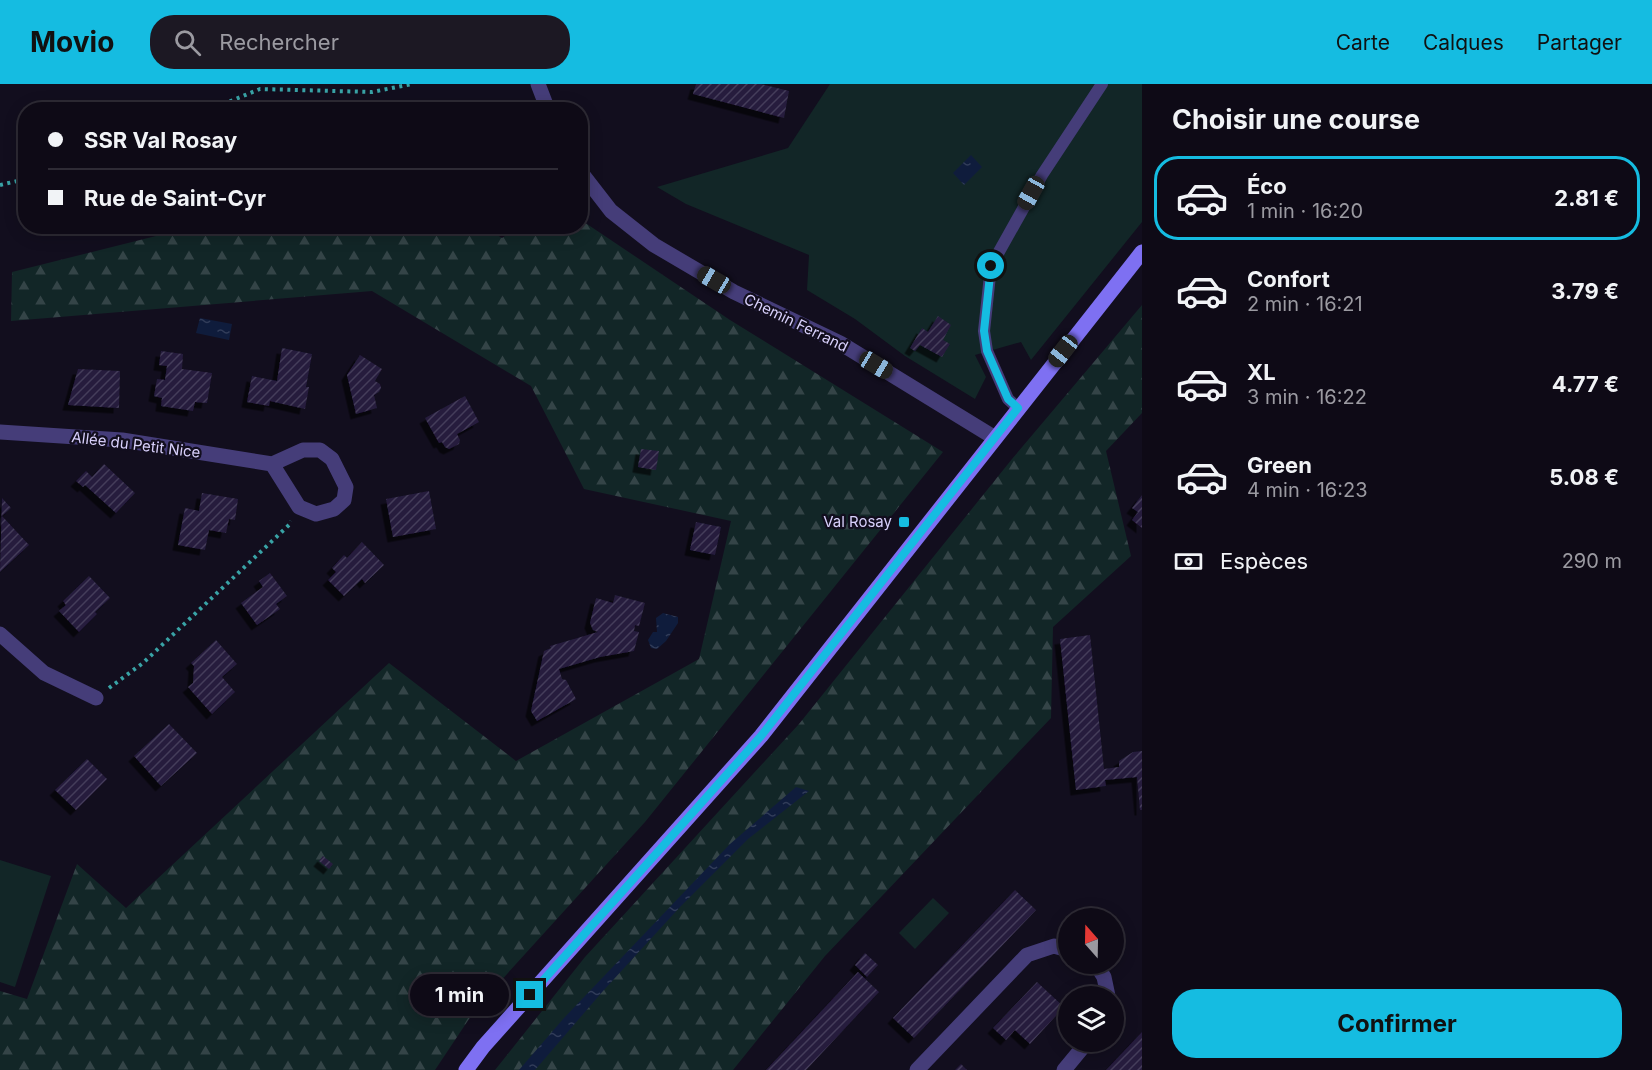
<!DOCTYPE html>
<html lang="fr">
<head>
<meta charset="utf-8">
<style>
	body { margin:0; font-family:Inter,sans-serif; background:#1c1823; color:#f1f3f6; height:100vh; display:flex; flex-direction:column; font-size:22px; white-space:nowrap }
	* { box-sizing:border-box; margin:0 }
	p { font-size:20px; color:#9b9aa1 }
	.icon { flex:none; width:33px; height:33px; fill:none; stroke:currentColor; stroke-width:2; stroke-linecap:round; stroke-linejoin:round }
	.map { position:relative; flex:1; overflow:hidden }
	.panel { display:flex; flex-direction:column; background:#0e0a16; width:510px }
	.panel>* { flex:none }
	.banner { position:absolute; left:18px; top:18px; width:570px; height:132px; border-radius:24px; box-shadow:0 3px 15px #0003,0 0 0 2px #2e2b35; display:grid; align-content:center; height:132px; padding:0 30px; background:#0e0a16 }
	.needle { width:39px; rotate:340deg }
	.controls { position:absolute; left:1058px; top:824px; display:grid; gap:12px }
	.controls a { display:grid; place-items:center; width:66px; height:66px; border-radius:50%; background:#0e0a16; box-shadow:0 3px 15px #0003,0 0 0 2px #2e2b35; font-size:30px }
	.end { position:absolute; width:27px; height:27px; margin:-14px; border:8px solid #15bce1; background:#111; box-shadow:0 0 0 3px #111 }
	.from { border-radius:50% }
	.bubble { position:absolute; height:42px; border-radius:21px; background:#0e0a16; box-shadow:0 3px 15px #0003,0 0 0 2px #2e2b35; font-size:20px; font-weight:700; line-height:42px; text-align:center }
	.car { position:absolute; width:18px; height:36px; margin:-18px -9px; border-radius:8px; box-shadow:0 0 4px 2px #0007; background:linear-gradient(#222 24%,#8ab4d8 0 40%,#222 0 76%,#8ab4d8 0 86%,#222 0) }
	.banner b { display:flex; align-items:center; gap:21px; height:57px; font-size:22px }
	.banner b+b { border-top:2px solid #2e2b35 }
	.banner i { width:15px; height:15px; background:#f1f3f6 }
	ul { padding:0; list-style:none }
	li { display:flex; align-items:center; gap:18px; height:84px; margin:0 12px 9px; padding:0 18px; border:3px solid transparent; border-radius:24px }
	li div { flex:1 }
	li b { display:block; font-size:22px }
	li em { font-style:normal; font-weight:700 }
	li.on { border-color:#15bce1 }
	li>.icon { width:54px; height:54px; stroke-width:1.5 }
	h2 { padding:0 30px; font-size:27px; line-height:72px }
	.pay { display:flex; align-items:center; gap:15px; height:66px; padding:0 30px; font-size:22px }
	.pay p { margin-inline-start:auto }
	.action { display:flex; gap:12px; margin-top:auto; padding:12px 30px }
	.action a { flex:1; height:69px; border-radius:24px; background:#15bce1; color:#111; font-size:24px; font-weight:700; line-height:69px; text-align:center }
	header { display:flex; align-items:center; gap:36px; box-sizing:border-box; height:84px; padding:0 30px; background:#15bce1; color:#111 }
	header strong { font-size:28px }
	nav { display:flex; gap:33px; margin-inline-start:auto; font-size:21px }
	.search { width:420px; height:54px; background:#1c1823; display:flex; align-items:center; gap:15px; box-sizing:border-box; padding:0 21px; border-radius:24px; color:#9b9aa1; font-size:22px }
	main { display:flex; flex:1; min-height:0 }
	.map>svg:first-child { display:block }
</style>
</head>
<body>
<header>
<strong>Movio</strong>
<div class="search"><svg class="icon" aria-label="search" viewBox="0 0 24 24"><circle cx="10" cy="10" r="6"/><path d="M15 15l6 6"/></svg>Rechercher</div>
<nav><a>Carte</a><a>Calques</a><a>Partager</a></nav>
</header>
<main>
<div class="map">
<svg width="1142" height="986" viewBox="0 0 1142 986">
	<defs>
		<pattern id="forest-firs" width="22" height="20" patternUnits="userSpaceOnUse" patternTransform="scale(1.5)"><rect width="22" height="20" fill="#122627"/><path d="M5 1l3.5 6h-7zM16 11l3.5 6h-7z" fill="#344447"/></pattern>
		<pattern id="water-ripples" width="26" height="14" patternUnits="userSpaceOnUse" patternTransform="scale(1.5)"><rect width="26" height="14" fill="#0f1c3c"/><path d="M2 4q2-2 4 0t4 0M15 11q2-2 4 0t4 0" fill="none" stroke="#313c59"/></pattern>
		<pattern id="building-hatch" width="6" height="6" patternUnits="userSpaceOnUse" patternTransform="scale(1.5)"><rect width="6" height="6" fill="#251c3d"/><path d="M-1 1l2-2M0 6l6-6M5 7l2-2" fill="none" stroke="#443c5a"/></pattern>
		<filter id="shadow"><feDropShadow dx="-5.5" dy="5.5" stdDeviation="0" flood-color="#0009"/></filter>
	</defs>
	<rect width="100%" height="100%" fill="#120e1e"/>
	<g fill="url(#forest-firs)">
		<polygon points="581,136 730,236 943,368 645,738 477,923 435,986 0,986 0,907 27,915 77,780 126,824 389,579 516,677 699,575 731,437 584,405 531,302 372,207 11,237 12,188 192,143 482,142 502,154 519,143 580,142"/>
		<polygon points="1142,221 1142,329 1106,367 1131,472 1053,543 1051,634 825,872 733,986 495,986 585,873 799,640 1012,375"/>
	</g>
	<g fill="#122627">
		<polygon points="830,0 1142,0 1142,138 1031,276 1021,258 975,271 986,293 975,315 905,272 855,235 807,206 809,171 686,120 657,103 788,64"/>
		<polygon points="0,776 51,792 15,903 0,898"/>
		<polygon points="933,814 949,829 915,865 899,849"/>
	</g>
	<g fill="url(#water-ripples)">
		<polygon points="971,71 982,83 964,101 953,89"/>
		<polygon points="200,234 232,240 229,256 196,249"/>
		<polygon points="663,529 678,533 678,539 666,557 657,565 651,564 648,556 653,548 657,548 656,534"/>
		<polygon points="796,703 809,707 748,755 680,823 603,907 535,986 519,986 564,934 730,760"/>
	</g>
	<g fill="url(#building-hatch)" filter="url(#shadow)">
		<polygon points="696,0 761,0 789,7 784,34 693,10"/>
		<polygon points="938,232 951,241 943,256 950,260 942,273 920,261 915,267 910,264 922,244 928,248"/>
		<polygon points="282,264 312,270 306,303 309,303 305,325 270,317 269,322 247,318 252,292 277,297"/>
		<polygon points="161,267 183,270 182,285 212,289 207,319 195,318 193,327 161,322 162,314 154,312 157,295 165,296 167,282 159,281"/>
		<polygon points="360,271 382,285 375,297 380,300 381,304 379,308 374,311 377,324 356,330 347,291"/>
		<polygon points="78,285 120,287 119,324 68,321"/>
		<polygon points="465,312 479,338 457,350 460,356 459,360 449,365 445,363 442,358 439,359 425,334"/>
		<polygon points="641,365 659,367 656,386 638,383"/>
		<polygon points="104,380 135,409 116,429 85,401 83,403 76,397 86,387 92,393"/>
		<polygon points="429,407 436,445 393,453 386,415"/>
		<polygon points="202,409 238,415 235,436 229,435 226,449 209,446 205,466 178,461 185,424 199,427"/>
		<polygon points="1142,411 1142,444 1132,436 1138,428 1132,424"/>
		<polygon points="2,414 11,424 2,432 29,461 0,488"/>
		<polygon points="696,438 721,443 715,471 690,466"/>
		<polygon points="362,458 384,481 365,499 362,495 344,512 328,496 336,488 332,484 344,471 347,474"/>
		<polygon points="270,489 287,512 276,520 280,525 257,541 241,519 263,503 259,497"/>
		<polygon points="89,492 110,514 95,528 97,530 79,548 59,527 66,521 63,517"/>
		<polygon points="615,511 645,519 639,542 635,541 634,547 639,548 634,567 600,573 559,585 562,595 566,596 576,615 537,637 531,627 544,567 551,564 550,562 598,548 593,546 590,539 596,514 613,519"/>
		<polygon points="1090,551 1104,685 1119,683 1119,677 1133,668 1142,667 1142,726 1140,726 1137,693 1105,696 1106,702 1076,706 1060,555"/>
		<polygon points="216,556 237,580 222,593 235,608 212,630 188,603 193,599 194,582 191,579"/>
		<polygon points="169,640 197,669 161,702 134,672"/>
		<polygon points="87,675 107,695 76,726 55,706"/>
		<polygon points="323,772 333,780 329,785 319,777"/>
		<polygon points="1015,806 1036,826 914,954 893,934"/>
		<polygon points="865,869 878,881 867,893 855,881"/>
		<polygon points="858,888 879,908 806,986 766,986"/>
		<polygon points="1037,898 1064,923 1030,960 1015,946 1006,956 993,944"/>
		<polygon points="1142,948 1142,986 1106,986"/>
		<polygon points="961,980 967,986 955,986"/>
	</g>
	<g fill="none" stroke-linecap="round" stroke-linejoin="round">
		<g stroke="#39a3a6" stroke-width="4" stroke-dasharray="3 4.5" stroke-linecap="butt">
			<polyline points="209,26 260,5 372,8 412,0"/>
			<polyline points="0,101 26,95"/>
			<polyline points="109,604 143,579 289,441 291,437"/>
		</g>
		<polyline stroke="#453d79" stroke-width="12" points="1018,324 1008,315 987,267 984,247 991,182 1042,91 1102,0"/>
		<g stroke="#453d79" stroke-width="15">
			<polyline points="538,0 548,26"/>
			<polyline points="580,87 611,127 654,161 734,208 840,259 995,354"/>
			<polyline points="0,348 122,356 272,380 303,366 320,366 332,375 346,403 344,416 334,425 316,430 299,423 272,380"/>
			<polyline points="0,550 44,589 96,614"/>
			<polyline points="1095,879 1104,893 1108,912"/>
			<polyline points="917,986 1027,871 1054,862 1068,866"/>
			<polyline points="1064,986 1088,957"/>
		</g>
		<polyline stroke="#7e70f2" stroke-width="15" points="466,986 483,963 761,652 1142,168"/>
	</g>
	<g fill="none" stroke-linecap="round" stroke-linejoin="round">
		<polyline stroke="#15bce1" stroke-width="8" points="530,911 761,652 1018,324 1008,315 987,267 984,247 991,182"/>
	</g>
	<rect fill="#15bce1" stroke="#120e1e" stroke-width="2" x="898" y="432" width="12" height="12" rx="3"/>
	<g text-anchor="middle" stroke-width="4.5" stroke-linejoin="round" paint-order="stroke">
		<g font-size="15" fill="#d8d0fb" stroke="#120e1e">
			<text transform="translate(796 239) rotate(26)" y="5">Chemin Ferrand</text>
			<text transform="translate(136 361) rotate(7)" y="5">Allée du Petit Nice</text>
		</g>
		<g font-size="15" fill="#d8d0fb" stroke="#120e1e" text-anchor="end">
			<text x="892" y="443">Val Rosay</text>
		</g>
	</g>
</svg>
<div class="controls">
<a><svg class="needle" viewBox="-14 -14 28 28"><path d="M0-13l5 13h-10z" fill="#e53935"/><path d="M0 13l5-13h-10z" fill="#9b9aa1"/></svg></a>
<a><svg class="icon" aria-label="layers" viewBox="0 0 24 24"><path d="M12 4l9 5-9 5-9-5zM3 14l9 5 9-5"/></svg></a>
</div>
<i class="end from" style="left:991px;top:182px"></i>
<i class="end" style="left:530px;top:911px"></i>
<div class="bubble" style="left:410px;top:890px;width:99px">1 min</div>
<i class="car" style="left:1031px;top:109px;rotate:209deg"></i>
<i class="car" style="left:714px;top:196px;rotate:300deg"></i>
<i class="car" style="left:1063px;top:267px;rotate:218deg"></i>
<i class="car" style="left:876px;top:281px;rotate:121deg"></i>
<div class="banner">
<b><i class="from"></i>SSR Val Rosay</b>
<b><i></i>Rue de Saint-Cyr</b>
</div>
</div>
<section class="panel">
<h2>Choisir une course</h2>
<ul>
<li class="on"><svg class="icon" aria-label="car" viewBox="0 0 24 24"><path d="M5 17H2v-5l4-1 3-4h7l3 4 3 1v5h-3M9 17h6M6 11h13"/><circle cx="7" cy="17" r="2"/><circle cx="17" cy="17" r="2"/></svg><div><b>Éco</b><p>1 min · 16:20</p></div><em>2.81 €</em></li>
<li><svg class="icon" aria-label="car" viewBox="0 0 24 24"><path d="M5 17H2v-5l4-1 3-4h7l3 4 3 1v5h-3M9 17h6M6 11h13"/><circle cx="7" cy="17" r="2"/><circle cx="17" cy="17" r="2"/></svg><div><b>Confort</b><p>2 min · 16:21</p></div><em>3.79 €</em></li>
<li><svg class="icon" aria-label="car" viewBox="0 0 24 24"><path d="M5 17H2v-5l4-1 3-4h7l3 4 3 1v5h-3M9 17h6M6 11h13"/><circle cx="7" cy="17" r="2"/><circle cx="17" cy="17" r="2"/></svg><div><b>XL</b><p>3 min · 16:22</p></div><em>4.77 €</em></li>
<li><svg class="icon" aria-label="car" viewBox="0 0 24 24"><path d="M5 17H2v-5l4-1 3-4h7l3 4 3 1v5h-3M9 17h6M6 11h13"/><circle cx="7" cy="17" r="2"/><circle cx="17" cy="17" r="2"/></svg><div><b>Green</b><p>4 min · 16:23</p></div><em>5.08 €</em></li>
</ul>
<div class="pay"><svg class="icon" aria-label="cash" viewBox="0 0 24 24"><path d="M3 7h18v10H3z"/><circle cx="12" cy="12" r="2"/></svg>Espèces<p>290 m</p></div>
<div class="action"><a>Confirmer</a></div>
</section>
</main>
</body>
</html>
